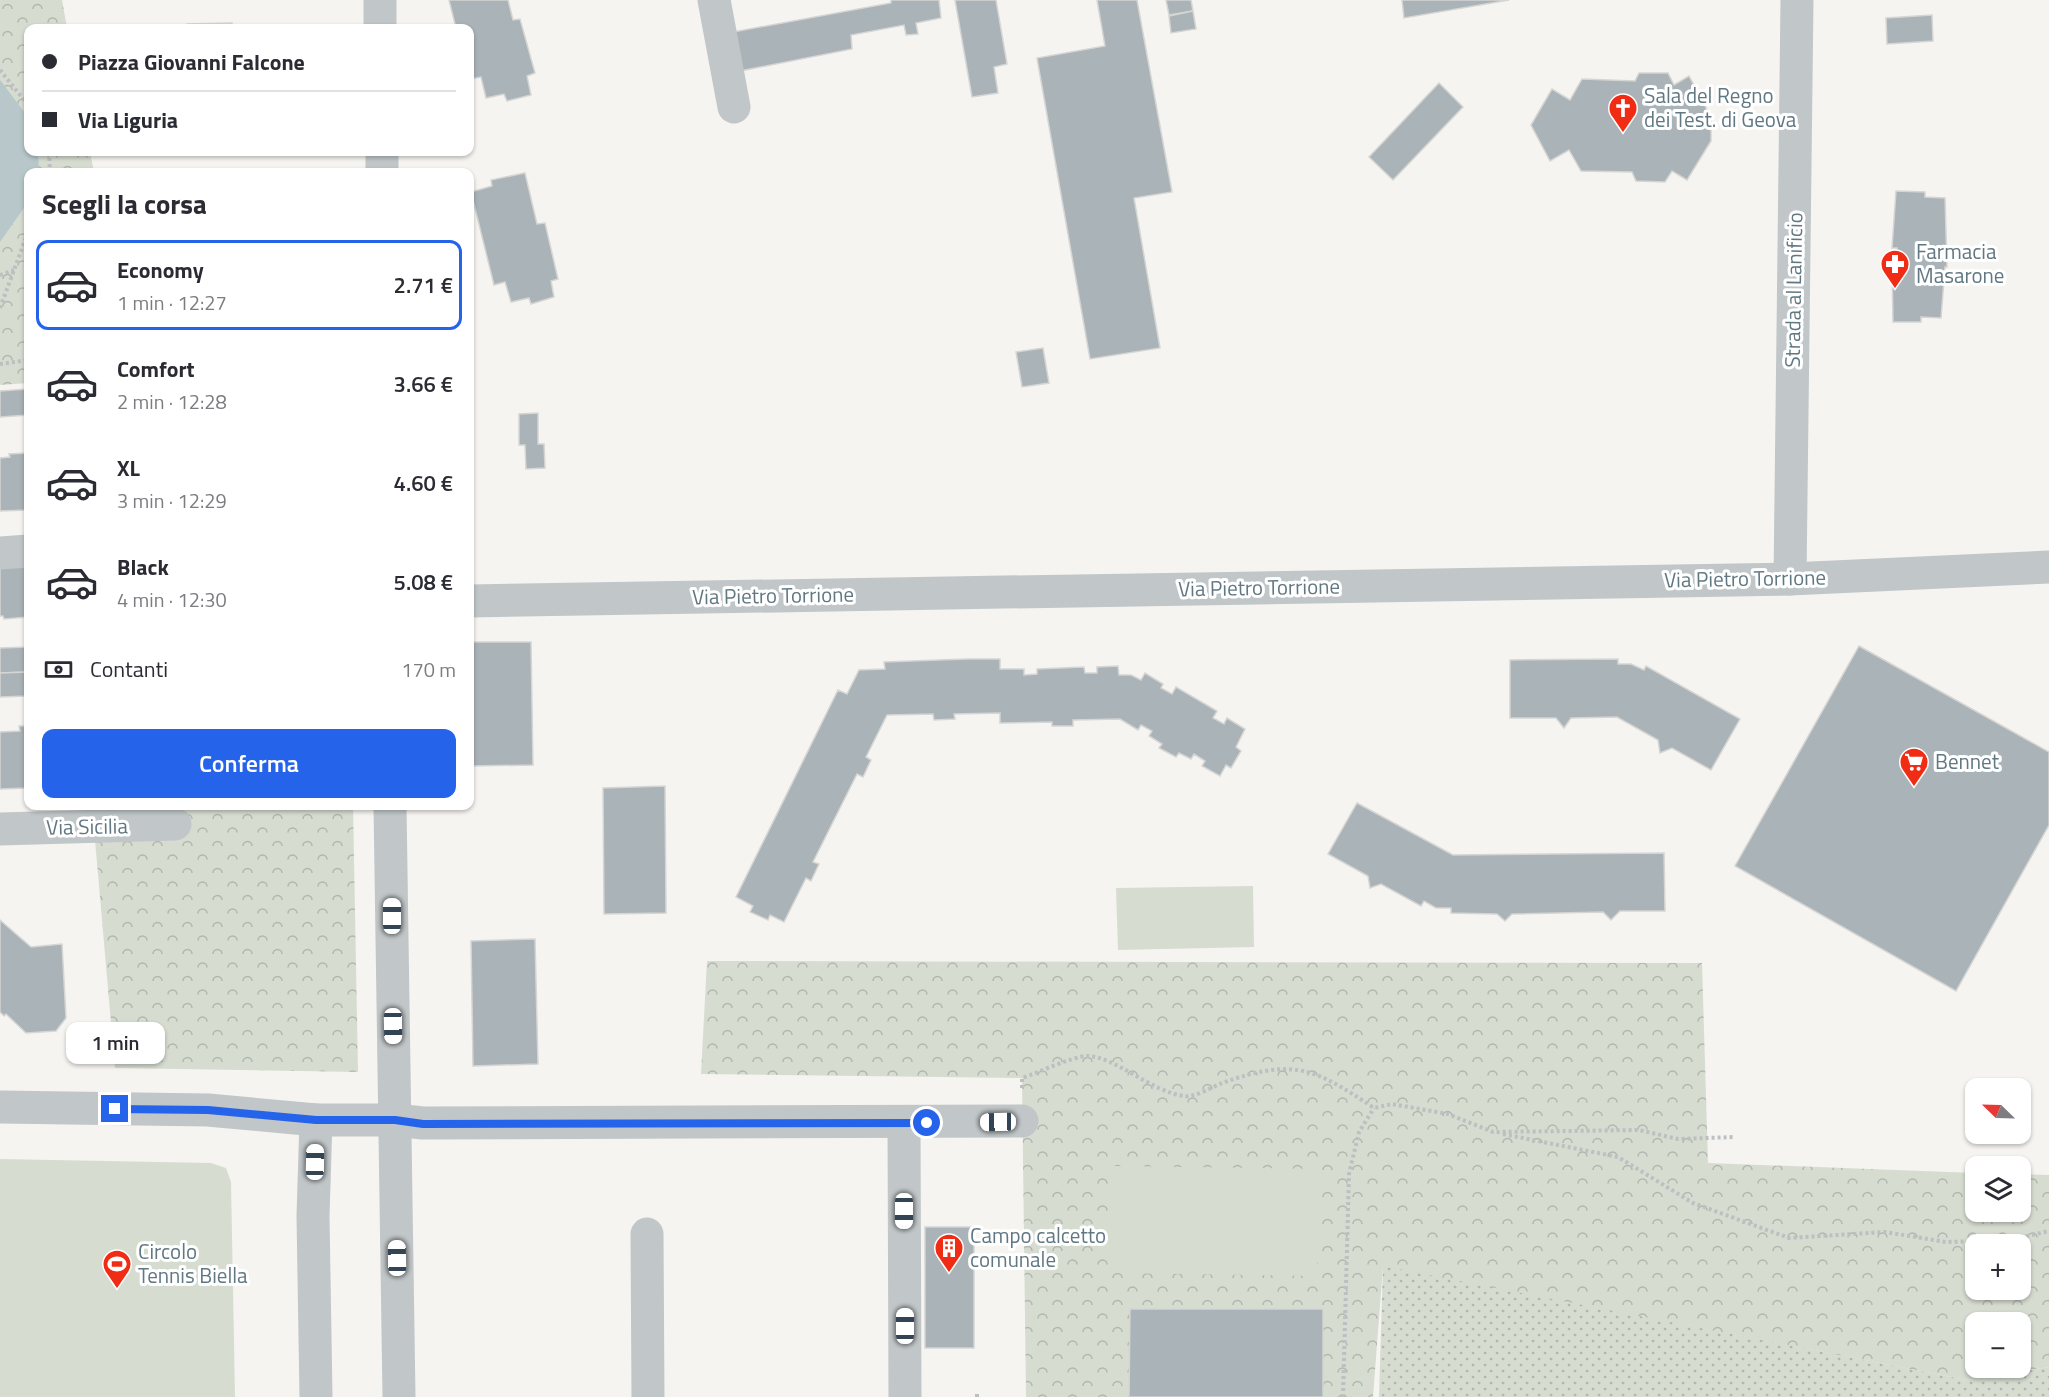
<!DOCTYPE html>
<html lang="it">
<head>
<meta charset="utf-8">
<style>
	body { margin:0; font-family:"Titillium Web",sans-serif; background:#f7f7f7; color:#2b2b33; height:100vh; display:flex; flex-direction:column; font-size:22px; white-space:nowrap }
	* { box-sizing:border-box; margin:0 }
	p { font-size:20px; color:#7c7c81 }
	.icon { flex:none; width:33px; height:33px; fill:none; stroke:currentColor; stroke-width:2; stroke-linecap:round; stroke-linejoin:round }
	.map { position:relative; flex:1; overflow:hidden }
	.side { position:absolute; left:24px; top:168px; width:450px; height:642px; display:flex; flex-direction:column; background:#fff; border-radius:12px; box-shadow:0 2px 4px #0004 }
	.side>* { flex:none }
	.banner { position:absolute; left:24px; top:24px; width:450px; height:132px; border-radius:12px; box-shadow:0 2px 4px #0004; display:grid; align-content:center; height:132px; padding:0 18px; background:#fff }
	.needle { width:39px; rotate:293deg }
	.tools { position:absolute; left:1965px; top:1078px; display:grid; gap:12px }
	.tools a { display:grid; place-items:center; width:66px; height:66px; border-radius:12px; background:#fff; box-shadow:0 2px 4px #0004; font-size:30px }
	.end { position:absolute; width:27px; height:27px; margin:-14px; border:8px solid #2563eb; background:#fff; box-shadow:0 0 0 3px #fff }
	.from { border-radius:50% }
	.bubble { position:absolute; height:42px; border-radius:12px; background:#fff; box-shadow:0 2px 4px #0004; font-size:20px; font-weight:600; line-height:42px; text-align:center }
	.car { position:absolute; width:18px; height:36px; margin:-18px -9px; border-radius:8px; box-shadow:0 0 4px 2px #0007; background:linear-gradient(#fff 24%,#345 0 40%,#fff 0 76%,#345 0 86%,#fff 0) }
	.banner b { display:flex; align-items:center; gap:21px; height:57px; font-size:22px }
	.banner b+b { border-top:2px solid #e1e1e2 }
	.banner i { width:15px; height:15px; background:#2b2b33 }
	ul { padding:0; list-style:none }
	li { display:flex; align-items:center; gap:18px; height:90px; margin:0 12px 9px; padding:0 6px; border:3px solid transparent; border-radius:12px }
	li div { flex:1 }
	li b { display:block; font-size:22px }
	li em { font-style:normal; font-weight:600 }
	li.on { border-color:#2563eb }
	li>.icon { width:54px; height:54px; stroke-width:1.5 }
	h2 { padding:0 18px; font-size:27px; line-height:72px }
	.pay { display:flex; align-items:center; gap:15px; height:66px; padding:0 18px; font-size:22px }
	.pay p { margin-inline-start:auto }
	.action { display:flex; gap:12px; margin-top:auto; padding:12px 18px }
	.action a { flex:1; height:69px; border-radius:12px; background:#2563eb; color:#fff; font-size:24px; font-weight:600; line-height:69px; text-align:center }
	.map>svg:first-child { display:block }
</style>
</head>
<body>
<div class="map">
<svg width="2049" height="1397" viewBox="0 0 2049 1397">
	<defs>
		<pattern id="grass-dots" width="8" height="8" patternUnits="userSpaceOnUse" patternTransform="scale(1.5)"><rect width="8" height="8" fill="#d6dcd0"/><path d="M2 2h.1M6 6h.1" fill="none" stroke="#b1b7ae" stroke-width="1.8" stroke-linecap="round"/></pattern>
		<pattern id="park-crowns" width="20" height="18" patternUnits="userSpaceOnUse" patternTransform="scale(1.5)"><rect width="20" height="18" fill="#d6dcd0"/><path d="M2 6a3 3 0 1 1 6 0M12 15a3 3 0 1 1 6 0" fill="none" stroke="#b1b7ae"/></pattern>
	</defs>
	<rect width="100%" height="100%" fill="#f5f4f0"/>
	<polygon fill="url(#grass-dots)" points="1383,1265 1967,1380 2049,1367 2049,1397 1379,1397"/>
	<g fill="url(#park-crowns)" fill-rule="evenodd">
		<polygon points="0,0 62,0 67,28 28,28 28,152 90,152 94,172 28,172 28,383 0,385"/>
		<polygon points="92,806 353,806 358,1072 115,1068"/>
		<path d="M 707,961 L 1702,963 L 1708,1163 L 1975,1173 L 1976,1212 L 2020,1212 L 2021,1174 L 2049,1175 L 2049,1367 L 1967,1380 L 1383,1266 L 1373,1397 L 1026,1397 L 1022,1078 L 701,1074 ZM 1976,1245 L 2020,1245 L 2020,1290 L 1976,1290 ZM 1976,1323 L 2020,1323 L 2020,1368 L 1976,1368 Z"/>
	</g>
	<g fill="#d6dcd0">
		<polygon points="1253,886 1254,947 1118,950 1116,888"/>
		<polygon points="0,1159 211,1163 226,1168 231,1182 235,1397 0,1397"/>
		<polygon points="1111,1166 1319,1169 1317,1276 1109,1273"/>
	</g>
	<polygon fill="#b8c8ca" points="0,80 28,117 28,152 38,152 39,172 28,172 28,202 0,242"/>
	<g fill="#aab3b7" stroke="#d5d5d3" stroke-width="1.5">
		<polygon points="449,0 508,0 513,20 520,19 535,73 527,76 531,95 507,101 504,94 486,98 481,77 470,79 470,28 456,28"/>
		<polygon points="891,0 939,0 941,18 916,23 918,34 906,35 904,25 851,35 852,49 740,71 733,32 891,3"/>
		<polygon points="955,0 996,0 1007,64 994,67 998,93 972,97"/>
		<polygon points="1097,0 1137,0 1172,192 1134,198 1160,348 1090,359 1037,58 1105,46"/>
		<polygon points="1166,0 1191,0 1193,11 1169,15"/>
		<polygon points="1402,0 1509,0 1404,18"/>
		<polygon points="1193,11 1196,29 1171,33 1169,16"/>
		<polygon points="1932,15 1933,41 1887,44 1886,18"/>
		<polygon points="232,23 232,28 187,28 187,24"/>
		<polygon points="1639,73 1668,73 1674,85 1689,76 1711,117 1711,141 1687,180 1672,171 1665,182 1636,181 1632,172 1581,171 1569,150 1550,161 1531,125 1552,89 1570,100 1582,79 1635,81"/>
		<polygon points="1439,83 1463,107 1393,180 1369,157"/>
		<polygon points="525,173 537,224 545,223 558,279 551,281 554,297 531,304 529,298 511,302 505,282 494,285 471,192 492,186 491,180"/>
		<polygon points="1896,191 1925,192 1925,197 1945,198 1947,267 1945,267 1941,318 1921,317 1921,322 1893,322 1892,265 1897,265 1897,248 1892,248"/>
		<polygon points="1043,348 1049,383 1022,387 1016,352"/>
		<polygon points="28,389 28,415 0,417 0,391"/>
		<polygon points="538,413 538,444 544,444 545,468 526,469 525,445 519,445 519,414"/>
		<polygon points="28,453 28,510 0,511 0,458 10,457 9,454"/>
		<polygon points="28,556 28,617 4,619 3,616 0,616 0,558"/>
		<polygon points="470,642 531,642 533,765 471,766"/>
		<polygon points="1859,646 2049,752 2049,825 1956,991 1735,866"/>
		<polygon points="28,647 28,672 0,673 0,648"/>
		<polygon points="967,659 1000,659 1000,669 1024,669 1024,675 1037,674 1037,669 1084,667 1085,673 1097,673 1097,667 1118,666 1119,675 1131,675 1141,680 1145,673 1163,684 1161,688 1172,694 1176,687 1217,711 1213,718 1224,724 1227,718 1245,729 1236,747 1241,751 1231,768 1226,765 1220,776 1202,766 1205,761 1194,754 1191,759 1179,753 1176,757 1159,748 1162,744 1149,736 1152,731 1141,725 1138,730 1120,719 1073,720 1073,726 1052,726 1052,722 1000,723 1000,713 954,714 955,719 934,720 933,714 887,715 866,757 871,760 863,777 857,774 813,862 819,864 811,881 806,878 784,922 770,915 768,920 750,912 753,906 736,897 838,690 847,694 859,670 885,669 884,662"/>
		<polygon points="1618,659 1618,664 1631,664 1644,670 1646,666 1740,719 1711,770 1672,748 1660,753 1658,740 1617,717 1571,718 1564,728 1556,718 1510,718 1510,660"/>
		<polygon points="28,672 28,696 0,697 0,673"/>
		<polygon points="19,726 28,726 28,788 0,789 0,732 20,731"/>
		<polygon points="665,786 666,913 604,914 603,788"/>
		<polygon points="1357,803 1453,855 1664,853 1665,911 1620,911 1611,920 1603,912 1512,914 1505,921 1497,914 1451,913 1451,908 1436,908 1424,901 1421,906 1381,884 1370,888 1368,876 1328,854"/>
		<polygon points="0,920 31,947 62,944 66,1018 56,1031 26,1033 6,1014 4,1016 0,1012"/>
		<polygon points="535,939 538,1064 473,1066 471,941"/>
		<rect x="925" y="1227" width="49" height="121"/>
		<polygon points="1130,1309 1323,1309 1323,1397 1129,1397"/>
	</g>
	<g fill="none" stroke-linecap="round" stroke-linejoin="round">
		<g stroke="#bdbfc1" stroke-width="4" stroke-dasharray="3 3" stroke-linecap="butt">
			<polyline points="0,70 28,105"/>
			<polyline points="49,152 50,172"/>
			<polyline points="0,275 15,270"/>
			<polyline points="0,308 28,232"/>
			<polyline points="0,364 28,360"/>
			<path d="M 1022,1088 L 1022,1078 C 1037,1073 1074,1056 1087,1056 C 1114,1056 1152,1092 1184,1096 C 1194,1098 1212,1087 1222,1083 C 1293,1058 1313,1067 1374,1108 L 1392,1104 L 1448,1114 L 1493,1132 L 1639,1130 L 1678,1139 L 1735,1137"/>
			<polyline points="1503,1134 1618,1157 1693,1203 1789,1238 1885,1232 1946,1242 2010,1240 2049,1231"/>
			<polyline points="977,1394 977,1397"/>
			<polyline points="1343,1397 1349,1174 1359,1132 1374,1108"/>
		</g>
		<g stroke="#c1c6c8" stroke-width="33">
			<polyline points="380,0 380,28"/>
			<polyline points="714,0 734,107"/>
			<polyline points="382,152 382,172"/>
			<polyline points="0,553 28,551"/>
			<polyline points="1790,579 1797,0"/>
			<polyline points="470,601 1790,579 2049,567"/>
			<polyline points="390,806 399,1397"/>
			<polyline points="0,829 175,824"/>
			<polyline points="0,1107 208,1110 316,1120 395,1120 423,1123 1022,1121"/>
			<polyline points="904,1123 905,1397"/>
			<polyline points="647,1234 648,1397"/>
			<polyline points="316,1397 313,1216 316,1120"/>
		</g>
	</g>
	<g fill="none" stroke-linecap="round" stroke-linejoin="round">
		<polyline stroke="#2563eb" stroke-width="8" points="115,1109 208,1110 316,1120 395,1120 423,1124 927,1123"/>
	</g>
	<defs>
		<g id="church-pin" transform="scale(1.5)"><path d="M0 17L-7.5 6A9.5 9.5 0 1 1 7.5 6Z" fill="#f02c15" stroke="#fff"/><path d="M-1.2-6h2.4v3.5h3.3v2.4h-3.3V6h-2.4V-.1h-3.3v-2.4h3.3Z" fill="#fff"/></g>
		<g id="pharmacy-pin" transform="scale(1.5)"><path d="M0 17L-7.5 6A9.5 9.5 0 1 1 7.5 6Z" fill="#f02c15" stroke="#fff"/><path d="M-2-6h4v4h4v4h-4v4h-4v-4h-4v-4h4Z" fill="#fff"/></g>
		<g id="supermarket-pin" transform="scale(1.5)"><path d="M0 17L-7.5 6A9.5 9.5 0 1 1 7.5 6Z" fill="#f02c15" stroke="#fff"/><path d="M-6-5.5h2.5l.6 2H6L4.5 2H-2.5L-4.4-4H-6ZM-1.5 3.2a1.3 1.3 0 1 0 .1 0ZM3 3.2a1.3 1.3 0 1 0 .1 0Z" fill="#fff"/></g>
		<g id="building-pin" transform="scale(1.5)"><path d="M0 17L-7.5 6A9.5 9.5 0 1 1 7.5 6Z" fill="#f02c15" stroke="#fff"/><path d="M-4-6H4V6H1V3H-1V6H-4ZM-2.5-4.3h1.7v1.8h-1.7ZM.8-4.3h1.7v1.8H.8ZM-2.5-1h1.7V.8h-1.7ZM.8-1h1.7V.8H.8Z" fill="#fff"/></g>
		<g id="stadium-pin" transform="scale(1.5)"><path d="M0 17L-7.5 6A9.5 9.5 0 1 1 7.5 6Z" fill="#f02c15" stroke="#fff"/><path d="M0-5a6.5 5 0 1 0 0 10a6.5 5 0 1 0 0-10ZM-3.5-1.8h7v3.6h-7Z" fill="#fff"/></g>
	</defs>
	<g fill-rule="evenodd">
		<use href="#church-pin" x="1623" y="108"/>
		<use href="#pharmacy-pin" x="1895" y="264"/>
		<use href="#supermarket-pin" x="1914" y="762"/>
		<use href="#building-pin" x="949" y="1248"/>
		<use href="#stadium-pin" x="117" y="1264"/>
	</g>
	<g text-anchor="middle" stroke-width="6" stroke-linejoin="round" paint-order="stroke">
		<g font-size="21" fill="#617883" stroke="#fff" text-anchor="start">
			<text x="1644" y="103">Sala del Regno<tspan x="1644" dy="24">dei Test. di Geova</tspan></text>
			<text x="1916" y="259">Farmacia<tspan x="1916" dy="24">Masarone</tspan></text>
			<text x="1935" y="769">Bennet</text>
			<text x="970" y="1243">Campo calcetto<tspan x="970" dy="24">comunale</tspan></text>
			<text x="138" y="1259">Circolo<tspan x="138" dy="24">Tennis Biella</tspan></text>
		</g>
		<g font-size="21" fill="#617883" stroke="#fff">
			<text transform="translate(1794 290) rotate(-89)" y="7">Strada al Lanificio</text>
			<text transform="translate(1745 579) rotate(-1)" y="7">Via Pietro Torrione</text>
			<text transform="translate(1259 588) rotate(-1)" y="7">Via Pietro Torrione</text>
			<text transform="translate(773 596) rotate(-1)" y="7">Via Pietro Torrione</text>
			<text transform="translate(87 827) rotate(-1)" y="7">Via Sicilia</text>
		</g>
	</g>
</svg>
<div class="tools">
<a><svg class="needle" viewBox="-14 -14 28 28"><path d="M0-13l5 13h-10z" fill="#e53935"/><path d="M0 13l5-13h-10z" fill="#7c7c81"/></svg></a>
<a><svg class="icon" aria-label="layers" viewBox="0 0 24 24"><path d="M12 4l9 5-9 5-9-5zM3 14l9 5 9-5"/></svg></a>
<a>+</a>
<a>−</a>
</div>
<i class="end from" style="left:927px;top:1123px"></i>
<i class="end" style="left:115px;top:1109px"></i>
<div class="bubble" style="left:66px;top:1022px;width:99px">1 min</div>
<i class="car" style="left:392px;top:916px;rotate:0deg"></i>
<i class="car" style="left:393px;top:1026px;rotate:179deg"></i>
<i class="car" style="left:998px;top:1122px;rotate:269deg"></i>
<i class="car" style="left:315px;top:1162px;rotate:1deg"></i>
<i class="car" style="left:904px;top:1211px;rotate:180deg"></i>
<i class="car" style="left:397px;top:1258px;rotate:359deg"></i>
<i class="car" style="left:905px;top:1326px;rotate:0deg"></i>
<div class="banner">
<b><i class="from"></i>Piazza Giovanni Falcone</b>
<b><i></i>Via Liguria</b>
</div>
<section class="side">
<h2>Scegli la corsa</h2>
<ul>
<li class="on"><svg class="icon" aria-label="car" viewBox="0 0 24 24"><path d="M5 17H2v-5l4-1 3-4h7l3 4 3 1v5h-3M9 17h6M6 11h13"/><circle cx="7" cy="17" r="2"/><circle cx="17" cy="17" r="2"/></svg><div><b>Economy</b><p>1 min · 12:27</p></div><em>2.71 €</em></li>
<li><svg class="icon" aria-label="car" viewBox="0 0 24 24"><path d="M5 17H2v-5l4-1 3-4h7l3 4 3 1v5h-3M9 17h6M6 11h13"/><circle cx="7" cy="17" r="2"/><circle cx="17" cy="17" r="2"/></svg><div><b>Comfort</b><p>2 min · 12:28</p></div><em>3.66 €</em></li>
<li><svg class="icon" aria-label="car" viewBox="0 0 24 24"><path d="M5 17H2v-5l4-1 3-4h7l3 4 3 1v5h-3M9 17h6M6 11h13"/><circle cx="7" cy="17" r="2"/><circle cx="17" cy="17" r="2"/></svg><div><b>XL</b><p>3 min · 12:29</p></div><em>4.60 €</em></li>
<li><svg class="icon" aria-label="car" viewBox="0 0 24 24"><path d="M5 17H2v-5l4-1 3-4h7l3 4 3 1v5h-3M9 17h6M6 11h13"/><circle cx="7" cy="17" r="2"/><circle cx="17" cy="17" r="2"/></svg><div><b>Black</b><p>4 min · 12:30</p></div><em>5.08 €</em></li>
</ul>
<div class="pay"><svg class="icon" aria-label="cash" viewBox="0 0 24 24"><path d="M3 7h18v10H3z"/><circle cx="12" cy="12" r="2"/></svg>Contanti<p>170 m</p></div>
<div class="action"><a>Conferma</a></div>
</section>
</div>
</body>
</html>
